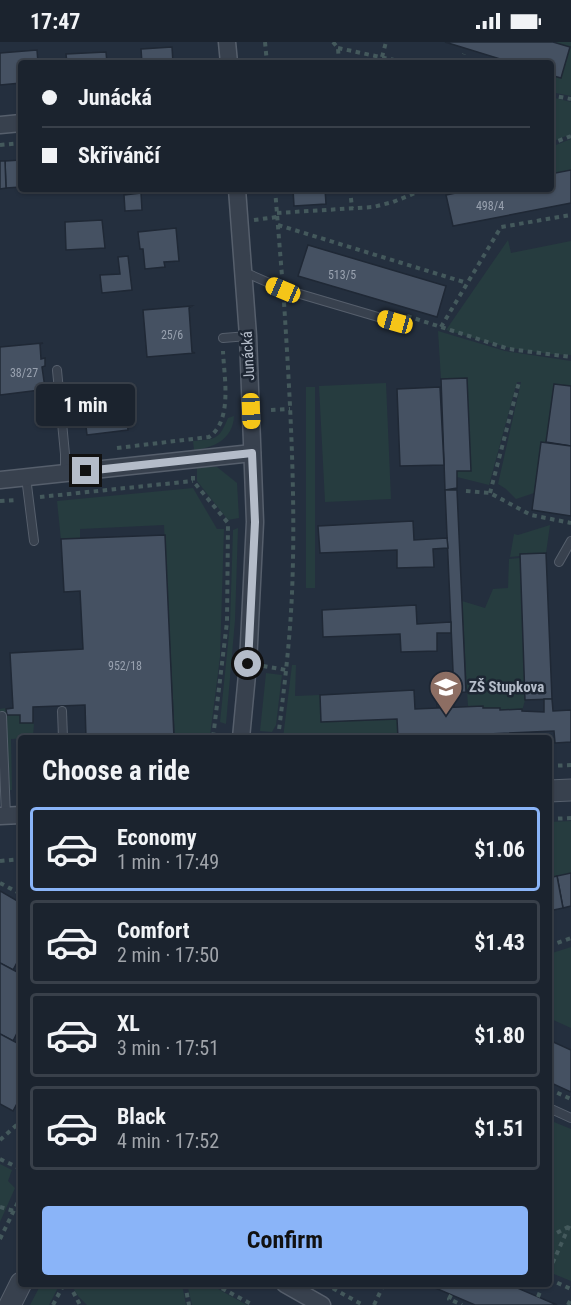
<!DOCTYPE html>
<html lang="en">
<head>
<meta charset="utf-8">
<style>
	body { margin:0; font-family:"Roboto Condensed",sans-serif; background:#242b36; color:#f1f3f6; height:100vh; display:flex; flex-direction:column; font-size:22px; white-space:nowrap }
	* { box-sizing:border-box; margin:0 }
	p { font-size:20px; color:#a0a4aa }
	.icon { flex:none; width:33px; height:33px; fill:none; stroke:currentColor; stroke-width:2; stroke-linecap:round; stroke-linejoin:round }
	.map { position:relative; flex:1; overflow:hidden }
	.drawer { position:absolute; left:18px; top:693px; width:534px; height:552px; display:flex; flex-direction:column; background:#1b232e; border-radius:6px; box-shadow:0 2px 4px #0004,0 0 0 2px #39404a }
	.drawer>* { flex:none }
	.banner { position:absolute; left:18px; top:18px; width:536px; height:132px; border-radius:6px; box-shadow:0 2px 4px #0004,0 0 0 2px #39404a; display:grid; align-content:center; height:132px; padding:0 24px; background:#1b232e }
	.end { position:absolute; width:27px; height:27px; margin:-14px; border:8px solid #b4bcc9; background:#111; box-shadow:0 0 0 3px #111 }
	.from { border-radius:50% }
	.bubble { position:absolute; height:42px; border-radius:6px; background:#1b232e; box-shadow:0 2px 4px #0004,0 0 0 2px #39404a; font-size:20px; font-weight:700; line-height:42px; text-align:center }
	.car { position:absolute; width:18px; height:36px; margin:-18px -9px; border-radius:8px; box-shadow:0 0 4px 2px #0007; background:linear-gradient(#f5c518 24%,#345 0 40%,#f5c518 0 76%,#345 0 86%,#f5c518 0) }
	.banner b { display:flex; align-items:center; gap:21px; height:57px; font-size:22px }
	.banner b+b { border-top:2px solid #39404a }
	.banner i { width:15px; height:15px; background:#f1f3f6 }
	ul { padding:0; list-style:none }
	li { display:flex; align-items:center; gap:18px; height:84px; margin:0 12px 9px; padding:0 12px; border:3px solid #39404a; border-radius:6px }
	li div { flex:1 }
	li b { display:block; font-size:22px }
	li em { font-style:normal; font-weight:700 }
	li.selected { border-color:#8ab4f8 }
	li>.icon { width:54px; height:54px; stroke-width:1.5 }
	h2 { padding:0 24px; font-size:27px; line-height:72px }
	.button { display:flex; gap:12px; margin-top:auto; padding:12px 24px }
	.button a { flex:1; height:69px; border-radius:6px; background:#8ab4f8; color:#111; font-size:24px; font-weight:700; line-height:69px; text-align:center }
	.status { display:flex; justify-content:space-between; align-items:center; height:42px; padding:0 30px; background:#1b232e; direction:ltr }
	.status svg { height:16px; fill:currentColor }
	.map>svg:first-child { display:block }
</style>
</head>
<body>
<div class="status"><b>17:47</b><svg viewBox="0 0 49 12"><path d="M0 12V9h3v3zM5 12V6h3v6zM10 12V3h3v9zM15 12V0h3v12zM26 1h20v11H26zM47 4h2v5h-2z"/></svg></div>
<div class="map">
<svg width="571" height="1263" viewBox="0 0 571 1263">
	<rect width="100%" height="100%" fill="#242f3e"/>
	<g fill="#263c3f">
		<polygon points="553,0 571,0 571,54 551,50 550,33 561,36 570,6"/>
		<polygon points="551,55 571,60 571,92 551,100"/>
		<polygon points="571,97 571,128 555,131 551,105"/>
		<polygon points="508,198 511,211 571,199 571,313 549,312 505,305 446,288"/>
		<polygon points="438,289 505,309 571,319 571,344 554,342 546,400 541,400 534,451 516,457 506,447 498,442 521,340 517,340 489,443 457,435 457,429 471,428 467,337 441,337"/>
		<polygon points="386,341 391,457 325,460 319,344"/>
		<rect x="306" y="345" width="9" height="201"/>
		<path d="M 234,374 C 233,397 214,406 194,408 L 193,399 C 216,397 219,398 228,376 Z"/>
		<polygon points="197,425 217,425 237,441 239,476 228,478 197,439"/>
		<polygon points="193,446 217,487 224,487 220,615 210,694 207,696 175,696 164,483 80,487 80,497 61,498 57,459"/>
		<polygon points="550,483 546,511 521,512 520,514 510,515 514,492 518,493"/>
		<polygon points="238,486 235,578 226,682 220,680 230,582 233,488"/>
		<polygon points="520,516 525,658 522,669 522,667 500,668 500,666 468,665 462,559 485,566 493,547 508,546 509,517"/>
		<polygon points="292,623 296,623 295,654 320,653 321,680 397,677 398,696 283,696"/>
		<polygon points="266,631 282,633 276,683 272,690 260,689"/>
		<polygon points="6,666 7,673 20,673 21,681 34,680 33,696 11,697 12,748 0,749 0,667"/>
		<polygon points="571,779 571,831 549,836 549,780"/>
		<polygon points="571,905 571,986 549,976 549,912"/>
		<polygon points="549,1078 571,1087 571,1239 549,1230"/>
		<polygon points="0,1122 12,1128 8,1139 15,1146 0,1180"/>
		<polygon points="41,1242 60,1242 49,1263 30,1263"/>
		<polygon points="71,1242 182,1242 186,1263 87,1263 78,1254"/>
		<polygon points="187,1242 209,1242 247,1263 192,1263"/>
	</g>
	<g fill="#455162" stroke="#1f2835" stroke-width="1.5">
		<polygon points="445,0 553,0 570,5 561,36 550,33 550,21 513,21"/>
		<polygon points="172,5 173,21 142,21 141,7"/>
		<polygon points="37,8 38,21 21,21 21,41 0,43 0,11"/>
		<polygon points="106,10 107,21 67,21 66,12"/>
		<polygon points="21,118 21,145 6,146 5,119"/>
		<polygon points="0,119 5,119 6,146 0,147"/>
		<polygon points="571,128 571,161 453,184 446,153 475,147 550,147 550,132"/>
		<polygon points="293,147 325,147 326,162 294,164"/>
		<polygon points="141,151 142,168 125,169 124,153"/>
		<polygon points="102,178 105,206 66,208 65,180"/>
		<polygon points="176,186 179,219 164,220 165,225 145,227 143,207 140,207 138,190"/>
		<polygon points="308,203 446,244 437,275 298,234"/>
		<polygon points="128,214 132,248 102,251 100,233 120,232 118,215"/>
		<polygon points="192,264 189,266 192,310 195,311 147,315 143,268"/>
		<polygon points="43,301 40,302 41,317 45,316 45,324 42,325 45,346 48,347 0,353 0,305"/>
		<polygon points="467,336 471,429 457,429 457,446 445,448 441,337"/>
		<polygon points="554,342 571,344 571,404 546,400"/>
		<polygon points="123,343 128,388 87,393 82,348"/>
		<polygon points="440,345 444,423 400,424 397,347"/>
		<polygon points="541,400 571,404 571,474 532,468"/>
		<polygon points="445,448 457,448 466,650 454,651"/>
		<polygon points="413,479 414,498 447,496 448,506 433,507 434,525 397,526 397,508 320,511 318,484"/>
		<polygon points="165,493 174,696 86,696 85,663 33,665 33,681 20,681 20,673 7,673 6,667 13,666 10,611 83,607 80,549 64,550 61,497"/>
		<polygon points="546,511 552,657 525,658 520,512"/>
		<polygon points="416,563 417,582 451,580 451,591 437,591 437,609 401,610 400,592 323,595 322,568"/>
		<polygon points="414,648 415,667 483,664 483,666 500,666 500,668 522,667 522,669 544,670 544,657 552,657 553,669 571,668 571,700 555,701 554,689 398,696 397,677 321,680 320,653"/>
		<polygon points="437,649 452,649 454,665 437,665"/>
		<polygon points="571,831 571,864 563,866 557,834"/>
		<polygon points="557,834 563,866 549,869 549,836"/>
		<polygon points="0,849 21,861 21,913 13,928 0,921"/>
		<polygon points="0,921 21,932 21,983 13,999 0,992"/>
		<polygon points="0,992 21,1003 21,1054 13,1069 0,1062"/>
		<polygon points="549,998 571,1008 571,1050 549,1040"/>
		<polygon points="426,1242 508,1242 557,1263 475,1263"/>
	</g>
	<g fill="none" stroke-linecap="round" stroke-linejoin="round">
		<g stroke="#565f6c" stroke-width="10">
			<g id="service">
				<polyline points="244,230 283,247 395,280"/>
				<polyline points="223,296 248,294"/>
				<polyline points="57,328 65,412 65,431"/>
				<polyline points="26,435 34,499"/>
				<polyline points="559,520 571,499"/>
				<polyline points="62,669 63,696"/>
				<polyline points="2,674 6,774"/>
				<polyline points="549,1066 571,1076"/>
			</g>
		</g>
		<g stroke="#565f6c" stroke-width="19">
			<g id="minor">
				<polyline points="227,0 229,21"/>
				<polyline points="0,83 21,81"/>
				<polyline points="237,147 248,294 255,480 248,622 241,696"/>
				<polyline points="0,438 252,411"/>
				<polyline points="0,774 21,773"/>
				<polyline points="285,1242 322,1263"/>
			</g>
		</g>
		<g stroke="#565f6c" stroke-width="23">
			<g id="tertiary">
				<polyline points="549,749 571,748"/>
				<polyline points="10,1263 21,1241"/>
			</g>
		</g>
		<g stroke="#44595c" stroke-width="4" stroke-dasharray="4.5 4.5" stroke-linecap="butt">
			<polyline points="265,0 267,21"/>
			<polyline points="333,0 338,6 339,21"/>
			<polyline points="338,6 408,21"/>
			<polyline points="382,15 386,0"/>
			<polyline points="461,21 464,12"/>
			<polyline points="550,53 571,57"/>
			<polyline points="550,102 571,94"/>
			<polyline points="0,103 21,101"/>
			<polyline points="550,125 552,131"/>
			<polyline points="275,147 282,234"/>
			<polyline points="350,147 352,166"/>
			<polyline points="277,171 373,165 393,160 425,147"/>
			<polyline points="254,178 277,175"/>
			<polyline points="278,183 467,241"/>
			<polyline points="407,274 509,307 571,315"/>
			<polyline points="441,285 501,185 571,173"/>
			<polyline points="271,368 290,367"/>
			<path d="M 117,406 L 209,395 C 233,378 224,335 223,309"/>
			<polyline points="193,434 193,439 228,481 227,580 213,696"/>
			<polyline points="466,449 490,451 531,473 571,481"/>
			<polyline points="490,451 519,340"/>
			<polyline points="40,455 193,439"/>
			<polyline points="0,459 17,458"/>
			<polyline points="263,624 286,628"/>
			<polyline points="259,693 277,696"/>
			<path d="M 278,696 C 284,648 290,599 292,551 C 296,454 290,356 284,260"/>
			<polyline points="549,724 571,723"/>
			<polyline points="549,777 571,776"/>
			<polyline points="0,819 21,817"/>
			<polyline points="0,841 21,852"/>
			<polyline points="549,904 571,896"/>
			<polyline points="549,1047 571,1057"/>
			<polyline points="0,1098 21,1079"/>
			<polyline points="0,1117 21,1127"/>
			<polyline points="0,1165 14,1169"/>
			<polyline points="549,1195 568,1185"/>
			<polyline points="0,1197 21,1154"/>
			<polyline points="549,1229 571,1180"/>
			<polyline points="549,1237 571,1247"/>
			<polyline points="69,1242 80,1263"/>
			<polyline points="185,1242 189,1263"/>
			<polyline points="214,1242 253,1263"/>
			<polyline points="325,1242 363,1263"/>
			<polyline points="451,1253 449,1257 462,1263"/>
			<polyline points="538,1255 543,1242"/>
			<polyline points="53,1263 64,1242"/>
			<polyline points="374,1263 384,1242"/>
			<polyline points="568,1263 571,1257"/>
		</g>
		<use href="#service" stroke="#38414e" stroke-width="8"/>
		<use href="#minor" stroke="#38414e" stroke-width="16"/>
		<use href="#tertiary" stroke="#38414e" stroke-width="21"/>
	</g>
	<g fill="none" stroke-linecap="round" stroke-linejoin="round">
		<polyline stroke="#b4bcc9" stroke-width="8" points="86,429 252,411 255,480 248,622"/>
	</g>
	<defs>
		<g id="school-pin" transform="scale(1.725)"><path d="M0 17L-7.5 6A9.5 9.5 0 1 1 7.5 6Z" fill="#8d6e63" stroke="#1d2633"/><path d="M0-5L7-2L0 1L-7-2ZM-4 1L0 2.5L4 1V4Q0 6-4 4Z" fill="#fff"/></g>
	</defs>
	<g fill-rule="evenodd">
		<use href="#school-pin" x="446" y="645"/>
	</g>
	<g text-anchor="middle" stroke-width="5" stroke-linejoin="round" paint-order="stroke">
		<g font-size="12" fill="#98a1af">
			<text x="490" y="168">498/4</text>
			<text x="342" y="237">513/5</text>
			<text x="172" y="297">25/6</text>
			<text x="24" y="335">38/27</text>
			<text x="125" y="628">952/18</text>
		</g>
		<g font-size="15" fill="#b4bcc9" stroke="#1d2633">
			<text transform="translate(248 314) rotate(-93)" y="5">Junácká</text>
		</g>
		<g font-size="15" font-weight="bold" fill="#b4bcc9" stroke="#1d2633" text-anchor="start">
			<text x="469" y="650">ZŠ Stupkova</text>
		</g>
	</g>
</svg>
<i class="end from" style="left:248px;top:622px"></i>
<i class="end" style="left:86px;top:429px"></i>
<div class="bubble" style="left:36px;top:342px;width:99px">1 min</div>
<i class="car" style="left:283px;top:248px;rotate:293deg"></i>
<i class="car" style="left:395px;top:280px;rotate:286deg"></i>
<i class="car" style="left:251px;top:369px;rotate:178deg"></i>
<div class="banner">
<b><i class="from"></i>Junácká</b>
<b><i></i>Skřivánčí</b>
</div>
<section class="drawer">
<h2>Choose a ride</h2>
<ul>
<li class="selected"><svg class="icon" aria-label="car" viewBox="0 0 24 24"><path d="M5 17H2v-5l4-1 3-4h7l3 4 3 1v5h-3M9 17h6M6 11h13"/><circle cx="7" cy="17" r="2"/><circle cx="17" cy="17" r="2"/></svg><div><b>Economy</b><p>1 min · 17:49</p></div><em>$1.06</em></li>
<li><svg class="icon" aria-label="car" viewBox="0 0 24 24"><path d="M5 17H2v-5l4-1 3-4h7l3 4 3 1v5h-3M9 17h6M6 11h13"/><circle cx="7" cy="17" r="2"/><circle cx="17" cy="17" r="2"/></svg><div><b>Comfort</b><p>2 min · 17:50</p></div><em>$1.43</em></li>
<li><svg class="icon" aria-label="car" viewBox="0 0 24 24"><path d="M5 17H2v-5l4-1 3-4h7l3 4 3 1v5h-3M9 17h6M6 11h13"/><circle cx="7" cy="17" r="2"/><circle cx="17" cy="17" r="2"/></svg><div><b>XL</b><p>3 min · 17:51</p></div><em>$1.80</em></li>
<li><svg class="icon" aria-label="car" viewBox="0 0 24 24"><path d="M5 17H2v-5l4-1 3-4h7l3 4 3 1v5h-3M9 17h6M6 11h13"/><circle cx="7" cy="17" r="2"/><circle cx="17" cy="17" r="2"/></svg><div><b>Black</b><p>4 min · 17:52</p></div><em>$1.51</em></li>
</ul>
<div class="button"><a>Confirm</a></div>
</section>
</div>
</body>
</html>
